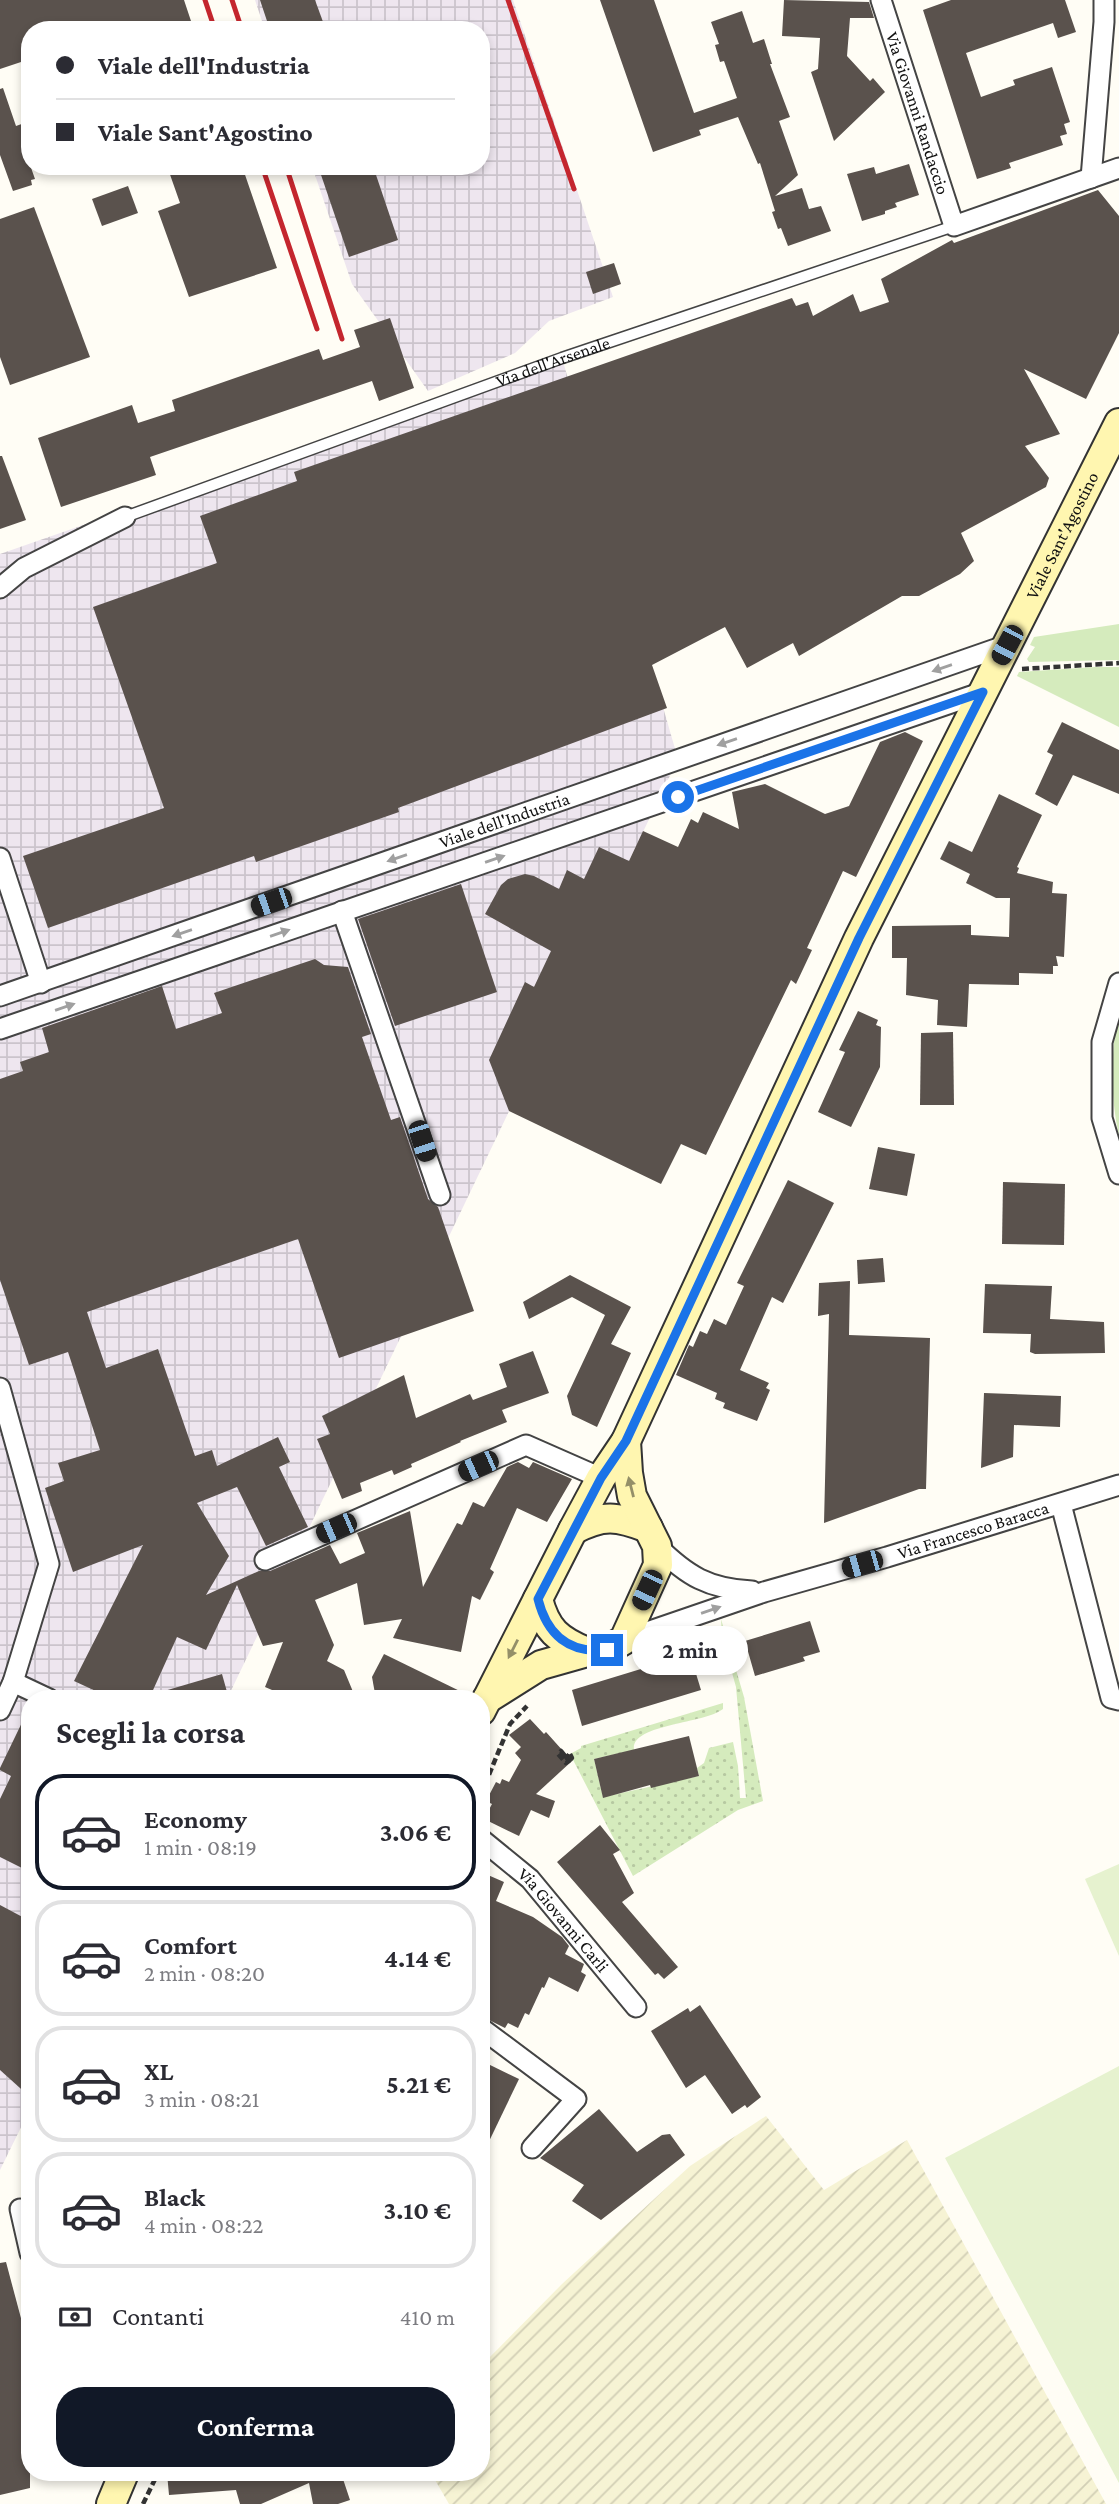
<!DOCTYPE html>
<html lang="it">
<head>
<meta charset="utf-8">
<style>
	body { margin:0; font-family:"Crimson Pro",serif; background:#f2f2f3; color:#2b2b33; height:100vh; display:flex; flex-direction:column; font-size:26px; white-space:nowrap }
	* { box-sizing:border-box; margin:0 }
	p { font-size:23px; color:#7c7c81 }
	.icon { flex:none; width:38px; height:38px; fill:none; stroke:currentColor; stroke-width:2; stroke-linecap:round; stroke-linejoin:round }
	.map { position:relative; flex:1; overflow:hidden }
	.side { position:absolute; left:21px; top:1690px; width:469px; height:791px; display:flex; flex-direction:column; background:#fff; border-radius:28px; box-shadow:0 4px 10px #0003 }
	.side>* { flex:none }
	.top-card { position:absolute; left:21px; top:21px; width:469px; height:154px; border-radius:28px; box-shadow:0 4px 10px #0003; display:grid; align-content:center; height:154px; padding:0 35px; background:#fff }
	.end { position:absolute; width:32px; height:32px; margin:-16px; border:9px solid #1a73e8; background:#fff; box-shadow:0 0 0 4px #fff }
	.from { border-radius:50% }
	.bubble { position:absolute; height:49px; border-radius:24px; background:#fff; box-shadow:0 4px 10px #0003; font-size:23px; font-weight:700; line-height:49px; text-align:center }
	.car { position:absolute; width:21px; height:42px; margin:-21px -10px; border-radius:9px; box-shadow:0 0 5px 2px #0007; background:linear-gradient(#222 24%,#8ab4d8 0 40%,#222 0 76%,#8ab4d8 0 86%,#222 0) }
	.top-card b { display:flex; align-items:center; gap:24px; height:66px; font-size:26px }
	.top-card b+b { border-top:2px solid #e1e1e2 }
	.top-card i { width:18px; height:18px; background:#2b2b33 }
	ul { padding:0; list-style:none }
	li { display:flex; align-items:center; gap:21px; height:116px; margin:0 14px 10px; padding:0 21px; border:4px solid #e1e1e2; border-radius:28px }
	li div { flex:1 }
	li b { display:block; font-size:26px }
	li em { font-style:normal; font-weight:700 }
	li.selected { border-color:#111827 }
	li>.icon { width:63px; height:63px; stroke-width:1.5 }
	h2 { padding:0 35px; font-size:32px; line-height:84px }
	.pay { display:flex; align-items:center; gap:18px; height:77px; padding:0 35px; font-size:26px }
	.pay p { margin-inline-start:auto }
	.action { display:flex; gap:14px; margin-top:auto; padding:14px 35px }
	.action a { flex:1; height:80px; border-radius:28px; background:#111827; color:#fff; font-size:28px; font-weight:700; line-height:80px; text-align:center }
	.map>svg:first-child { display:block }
</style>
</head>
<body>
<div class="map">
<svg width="1119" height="2504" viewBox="0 0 1119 2504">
	<defs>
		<pattern id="industrial-grid" width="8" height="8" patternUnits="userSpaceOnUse" patternTransform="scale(1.75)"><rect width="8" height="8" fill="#eee6ef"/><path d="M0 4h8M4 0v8" fill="none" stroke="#cbc4cc"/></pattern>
		<pattern id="farmland-furrows" width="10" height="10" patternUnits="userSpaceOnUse" patternTransform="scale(1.75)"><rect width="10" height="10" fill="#f6f3d4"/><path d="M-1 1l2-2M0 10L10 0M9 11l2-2" fill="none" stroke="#d2cfb5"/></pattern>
		<pattern id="garden-dots" width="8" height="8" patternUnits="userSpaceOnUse" patternTransform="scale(1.75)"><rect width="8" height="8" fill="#d5ebbd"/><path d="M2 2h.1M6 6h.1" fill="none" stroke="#b6c8a1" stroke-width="1.8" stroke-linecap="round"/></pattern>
	</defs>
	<rect width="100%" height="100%" fill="#fffdf5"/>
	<g fill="url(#industrial-grid)">
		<polygon points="255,0 513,0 613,297 549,321 515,353 428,391 352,284 312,166 481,166 481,30 265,30"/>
		<polygon points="562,358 678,759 227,1699 30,1699 30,2109 0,2170 0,554"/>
	</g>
	<polygon fill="url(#farmland-furrows)" points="766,2116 824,2190 907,2140 1106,2504 449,2504 431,2473 481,2473 481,2366 562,2284 690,2166"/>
	<g fill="#d5ebbd">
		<polygon points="1119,624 1119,660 1029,662 1027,659 1035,647 1030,645 1034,637"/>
		<polygon points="1095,667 1119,667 1119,727 1017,676 1019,672"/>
		<path d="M 1119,1013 L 1119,1136 C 1110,1095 1110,1053 1119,1013 Z"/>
	</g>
	<path fill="url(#garden-dots)" d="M 721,1619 L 744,1697 L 763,1801 L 738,1810 L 633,1876 L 570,1754 L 581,1748 L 581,1746 L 723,1703 L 723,1709 C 704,1724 630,1724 634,1750 L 594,1759 L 603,1797 L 699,1776 L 697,1768 L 704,1763 L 709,1748 L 733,1742 L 738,1766 L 740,1798 L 746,1798 L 736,1687 L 722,1637 Z"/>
	<g fill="#e6f2cf">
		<polygon points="1119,1864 1119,1956 1085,1879"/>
		<polygon points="1119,2066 1119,2483 945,2158"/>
	</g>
	<g fill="#5a524d">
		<polygon points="0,0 184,0 194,30 30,30 30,59 0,69"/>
		<polygon points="260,0 315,0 326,30 270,30"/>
		<polygon points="600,0 654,0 694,113 737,98 724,61 720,62 715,45 719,44 711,22 742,11 753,43 764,39 772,64 770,64 790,117 779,121 798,175 775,196 802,188 809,209 821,206 831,231 788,246 781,228 778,229 772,212 775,211 760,163 758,164 738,117 699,130 701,135 653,152"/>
		<polygon points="784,0 869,2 874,18 850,18 847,56 870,81 873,78 885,92 834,141 811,72 818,69 820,38 782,36"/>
		<polygon points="951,0 1065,0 1076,32 1058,38 1053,23 966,53 981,97 1015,85 1013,80 1052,67 1070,122 1064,124 1067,134 1060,136 1063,145 1009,163 1011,168 977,179 923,10"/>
		<polygon points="3,88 16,126 30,121 30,143 23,145 35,179 31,180 32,185 13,191 0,155 0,89"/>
		<polygon points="909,164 919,195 895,203 897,207 885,211 885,214 862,221 847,174 874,167 876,174"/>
		<polygon points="167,166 242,166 277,268 189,297 158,211 180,203"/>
		<polygon points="318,166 373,166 398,240 349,257"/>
		<polygon points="128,186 138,213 102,226 92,199"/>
		<polygon points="1098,190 1119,216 1119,333 1086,399 1024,369 1060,434 1025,446 1049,478 1046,487 961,533 974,561 960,574 919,596 902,596 799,656 793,643 747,668 725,627 652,665 667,708 398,808 399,812 256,862 254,856 48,928 23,856 164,808 93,607 217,563 200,516 297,481 294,472 792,298 796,306 808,302 813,316 853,294 860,312 889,302 881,279 952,240 954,243"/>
		<polygon points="34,207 90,357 10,385 0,357 0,219"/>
		<polygon points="614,263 621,284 593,294 586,272"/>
		<polygon points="390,318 414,388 379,401 372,381 150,457 156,475 61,507 38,438 132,405 138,423 175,411 172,400 319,349 323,360 360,347 354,330"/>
		<polygon points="0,456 2,456 26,520 0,529"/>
		<polygon points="1062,722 1119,750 1119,794 1073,775 1057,806 1035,794 1053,755 1047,752"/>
		<polygon points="905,732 923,741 856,877 843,871 807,948 812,950 796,984 791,980 706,1155 681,1144 661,1184 509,1111 489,1060 525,982 534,987 551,951 485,914 501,885 508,879 525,874 534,876 559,889 567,870 584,879 599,847 629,861 643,831 678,847 691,819 698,823 703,812 739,829 732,792 765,784 825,814 849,806 880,742"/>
		<polygon points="999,794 1042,815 1017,867 1019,868 1017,873 1053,882 1052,893 1067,894 1064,957 1056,956 1058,966 1053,966 1053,974 1019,973 1019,985 969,984 967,1027 937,1025 938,1000 906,995 907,958 892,958 892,926 971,925 971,935 1009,937 1010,898 996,898 966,883 970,874 940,859 949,841 972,852"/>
		<polygon points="461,884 497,992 395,1026 358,919"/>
		<polygon points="315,959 324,965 348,967 371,1034 362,1037 391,1120 400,1117 428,1199 438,1207 474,1311 339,1358 298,1239 87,1312 106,1368 158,1349 195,1456 212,1450 217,1466 278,1437 290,1462 279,1467 308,1527 266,1546 237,1487 197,1503 229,1556 206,1595 259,1571 270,1571 330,1545 340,1564 365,1553 357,1533 410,1511 423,1587 457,1523 462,1525 473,1502 484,1507 507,1467 518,1462 529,1468 533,1462 572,1479 547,1522 517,1508 490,1569 494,1572 480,1600 472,1596 461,1652 393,1638 402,1619 364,1625 357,1583 315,1600 334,1645 327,1661 344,1670 356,1699 293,1699 265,1687 283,1642 263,1646 237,1585 206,1650 177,1637 149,1699 113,1699 74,1681 143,1545 73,1572 45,1488 64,1481 58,1463 100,1450 68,1352 29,1365 0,1280 0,1079 23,1071 20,1062 49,1052 42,1028 162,986 176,1029 222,1013 214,993"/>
		<polygon points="858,1011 878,1020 876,1025 881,1027 880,1067 851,1127 818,1112 845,1052 839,1050"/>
		<polygon points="953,1032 954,1105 920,1105 921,1033"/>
		<polygon points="878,1147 915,1154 907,1196 869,1189"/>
		<polygon points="788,1180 834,1203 783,1303 772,1297 740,1370 769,1383 766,1388 770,1390 757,1421 723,1408 725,1403 715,1399 717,1393 676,1375 689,1345 693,1347 700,1331 707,1334 714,1319 726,1325 744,1286 737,1283"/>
		<polygon points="1003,1182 1065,1184 1064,1245 1002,1244"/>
		<polygon points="883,1258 885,1282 858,1284 857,1260"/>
		<polygon points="570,1275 631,1307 611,1344 631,1353 597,1427 572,1415 567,1396 605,1315 572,1297 529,1319 523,1302"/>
		<polygon points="850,1281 849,1335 930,1338 926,1489 919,1489 824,1523 829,1314 818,1316 819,1283"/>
		<polygon points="985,1284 1052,1286 1050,1319 1104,1322 1105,1353 1035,1354 1030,1352 1031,1334 983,1333"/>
		<polygon points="533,1351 549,1393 502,1410 507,1422 460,1441 461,1442 411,1464 412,1467 394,1475 392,1470 360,1483 362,1491 342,1499 317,1439 330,1434 322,1416 404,1375 416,1418 470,1394 473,1400 507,1387 499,1364"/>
		<polygon points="984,1393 1061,1396 1060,1427 1014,1425 1013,1457 981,1468"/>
		<polygon points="810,1621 820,1652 803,1657 805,1661 755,1676 745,1641"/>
		<polygon points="384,1654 470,1696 468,1699 376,1699 372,1677"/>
		<polygon points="690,1654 701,1690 582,1726 572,1690"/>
		<polygon points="222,1674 229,1699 155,1699 154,1694"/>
		<polygon points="30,1706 30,1872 0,1857 0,1799 11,1776 0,1770 0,1768"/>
		<polygon points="530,1719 544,1734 546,1732 572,1761 536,1794 555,1801 549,1818 531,1810 519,1836 484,1819 492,1804 486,1801 496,1782 500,1784 502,1779 509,1782 521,1760 515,1753 521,1747 509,1735"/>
		<polygon points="689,1736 699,1776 651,1788 650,1785 603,1798 594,1759"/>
		<polygon points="600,1825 620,1850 613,1854 634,1893 622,1902 678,1967 664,1979 658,1973 655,1975 557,1862"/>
		<polygon points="481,1872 504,1882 496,1901 533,1917 562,1937 569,1946 565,1954 584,1964 581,1972 586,1975 578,1992 549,1977 544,1988 542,1987 529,2015 525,2013 518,2028 508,2023 505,2028 481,2016"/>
		<polygon points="0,1905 30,1921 30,2097 0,2070"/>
		<polygon points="700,2005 761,2097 747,2108 745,2105 732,2114 705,2075 686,2088 651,2031 688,2008 690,2012"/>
		<polygon points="486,2063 519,2079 481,2158 481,2073"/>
		<polygon points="599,2109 637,2152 662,2135 670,2134 685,2155 601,2220 572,2201 584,2185 540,2158"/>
		<polygon points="6,2262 30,2352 30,2488 0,2495 0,2263"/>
		<polygon points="167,2473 341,2473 350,2500 338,2504 313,2504 309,2483 261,2504 240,2504 236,2490 169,2495"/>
	</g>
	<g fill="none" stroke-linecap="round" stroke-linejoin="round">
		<g stroke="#444" stroke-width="13">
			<g id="service">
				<path id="s1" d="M 125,517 L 562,358 L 954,226"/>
			</g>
		</g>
		<g stroke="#444" stroke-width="23">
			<g id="minor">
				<path id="s2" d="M 881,0 L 954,226 L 1119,168"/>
				<polyline points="1091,178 1104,22 1104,0"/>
				<polyline points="0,588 24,568 125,517"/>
				<polyline points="0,858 41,983"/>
				<polyline points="342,911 440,1195"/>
				<polyline points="1119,983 1102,1042 1102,1118 1119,1174"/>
				<path id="s3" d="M 0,996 L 1007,645"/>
				<polyline points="0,1029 983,692"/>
				<polyline points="0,1388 49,1564 13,1682 0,1710"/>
				<polyline points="1061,1504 1111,1698 1119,1700"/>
				<path d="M 657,1546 C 687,1576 709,1589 752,1591"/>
				<polyline points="265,1560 526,1445 601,1478"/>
				<path id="s4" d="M 624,1640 L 764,1592 L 887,1557 L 1119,1485"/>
				<polyline points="13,1682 49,1699"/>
				<path id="s5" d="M 481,1839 L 530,1879 L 636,2007"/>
				<polyline points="481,2028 576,2099 532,2148"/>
				<polyline points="20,2209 30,2253"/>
			</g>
		</g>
		<g stroke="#333" stroke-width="32">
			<g id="secondary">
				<path d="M 573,1530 C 603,1514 617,1516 648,1528"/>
				<path d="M 538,1599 C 546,1630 558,1640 587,1652"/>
				<polyline points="487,1699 541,1665 587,1652 607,1650 624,1640 658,1565 657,1546 632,1496 628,1473 626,1441"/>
				<path id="s6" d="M 481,1711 L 573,1530 L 601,1478 L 626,1441 L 859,938 L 1119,423"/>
				<polyline points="111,2504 124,2473"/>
			</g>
		</g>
		<g stroke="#333" stroke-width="4.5" stroke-dasharray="7 3.5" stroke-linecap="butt">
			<polyline points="1022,669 1119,663"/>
			<polygon points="561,1751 569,1761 566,1763 558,1754"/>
			<polygon points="570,1754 572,1758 569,1761 566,1757"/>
			<polyline points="481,1794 510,1724 527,1706"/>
			<polyline points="143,2504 158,2473"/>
		</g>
		<use href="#service" stroke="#fff" stroke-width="10"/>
		<use href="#minor" stroke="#fff" stroke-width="19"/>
		<use href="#secondary" stroke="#fff6b0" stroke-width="28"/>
		<g stroke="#c4262e" stroke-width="5">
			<polyline points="205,0 215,30"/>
			<polyline points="232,0 242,30"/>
			<polyline points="508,0 574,189"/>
			<polyline points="262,166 317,329"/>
			<polyline points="286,166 342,339"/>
		</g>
	</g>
	<defs><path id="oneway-solid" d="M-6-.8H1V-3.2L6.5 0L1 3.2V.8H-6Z" transform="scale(1.75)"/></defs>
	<g fill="#a0a0a0">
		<use href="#oneway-solid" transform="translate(942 668) rotate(161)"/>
		<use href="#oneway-solid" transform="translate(727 742) rotate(161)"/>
		<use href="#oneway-solid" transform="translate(397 858) rotate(161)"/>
		<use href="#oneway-solid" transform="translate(495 859) rotate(-19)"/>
		<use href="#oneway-solid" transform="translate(182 933) rotate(161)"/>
		<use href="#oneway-solid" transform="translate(280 933) rotate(-19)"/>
		<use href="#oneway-solid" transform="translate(65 1007) rotate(-19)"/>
		<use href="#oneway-solid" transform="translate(711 1610) rotate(-19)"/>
	</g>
	<g fill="#948f68">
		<use href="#oneway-solid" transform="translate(631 1487) rotate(-104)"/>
		<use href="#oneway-solid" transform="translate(513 1649) rotate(117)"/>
	</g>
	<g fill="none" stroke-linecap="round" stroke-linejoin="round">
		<path stroke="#1a73e8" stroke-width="9" d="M 607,1650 C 569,1654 547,1635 538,1599 L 601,1478 L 626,1441 L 859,938 L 983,692 L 678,797"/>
	</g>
	<g text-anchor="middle" stroke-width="7" stroke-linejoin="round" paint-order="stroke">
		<g font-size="18" fill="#111" stroke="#fff">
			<text dy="6" stroke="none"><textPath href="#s2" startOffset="119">Via Giovanni Randaccio</textPath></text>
			<text dy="6" stroke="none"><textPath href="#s1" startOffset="455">Via dell'Arsenale</textPath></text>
			<text dy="6" stroke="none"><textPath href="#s6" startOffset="1312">Viale Sant'Agostino</textPath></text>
			<text dy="6" stroke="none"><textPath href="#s3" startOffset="534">Viale dell'Industria</textPath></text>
			<text dy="6" stroke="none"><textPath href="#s4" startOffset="366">Via Francesco Baracca</textPath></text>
			<text dy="6" stroke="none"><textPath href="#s5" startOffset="116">Via Giovanni Carli</textPath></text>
		</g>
	</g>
</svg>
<i class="end from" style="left:678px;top:797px"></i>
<i class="end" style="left:607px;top:1650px"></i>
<div class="bubble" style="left:632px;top:1626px;width:116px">2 min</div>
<i class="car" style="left:1007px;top:645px;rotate:208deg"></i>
<i class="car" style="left:271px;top:902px;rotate:251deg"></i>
<i class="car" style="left:422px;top:1141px;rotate:162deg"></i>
<i class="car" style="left:478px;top:1466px;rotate:246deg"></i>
<i class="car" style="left:336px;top:1528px;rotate:247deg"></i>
<i class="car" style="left:862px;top:1564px;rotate:254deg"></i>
<i class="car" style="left:647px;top:1590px;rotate:205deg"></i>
<div class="top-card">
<b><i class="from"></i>Viale dell'Industria</b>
<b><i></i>Viale Sant'Agostino</b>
</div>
<section class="side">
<h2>Scegli la corsa</h2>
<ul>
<li class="selected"><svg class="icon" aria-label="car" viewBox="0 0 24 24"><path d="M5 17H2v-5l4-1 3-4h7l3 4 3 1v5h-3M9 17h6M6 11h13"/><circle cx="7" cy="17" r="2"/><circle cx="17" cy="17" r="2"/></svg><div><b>Economy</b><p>1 min · 08:19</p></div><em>3.06 €</em></li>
<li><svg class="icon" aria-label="car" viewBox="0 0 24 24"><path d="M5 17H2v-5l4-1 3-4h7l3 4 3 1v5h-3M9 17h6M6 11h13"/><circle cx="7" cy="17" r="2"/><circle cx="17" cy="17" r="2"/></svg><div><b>Comfort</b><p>2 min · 08:20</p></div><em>4.14 €</em></li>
<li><svg class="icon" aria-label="car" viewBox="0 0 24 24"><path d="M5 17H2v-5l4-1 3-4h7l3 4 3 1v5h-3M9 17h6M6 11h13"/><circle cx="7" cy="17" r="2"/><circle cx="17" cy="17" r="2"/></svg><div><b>XL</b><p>3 min · 08:21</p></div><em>5.21 €</em></li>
<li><svg class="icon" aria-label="car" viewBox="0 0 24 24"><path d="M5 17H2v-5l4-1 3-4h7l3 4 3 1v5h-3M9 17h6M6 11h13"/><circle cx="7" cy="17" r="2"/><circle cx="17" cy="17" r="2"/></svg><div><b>Black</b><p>4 min · 08:22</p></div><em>3.10 €</em></li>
</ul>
<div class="pay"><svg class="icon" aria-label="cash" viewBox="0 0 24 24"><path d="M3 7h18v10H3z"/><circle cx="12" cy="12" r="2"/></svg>Contanti<p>410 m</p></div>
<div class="action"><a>Conferma</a></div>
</section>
</div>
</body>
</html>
